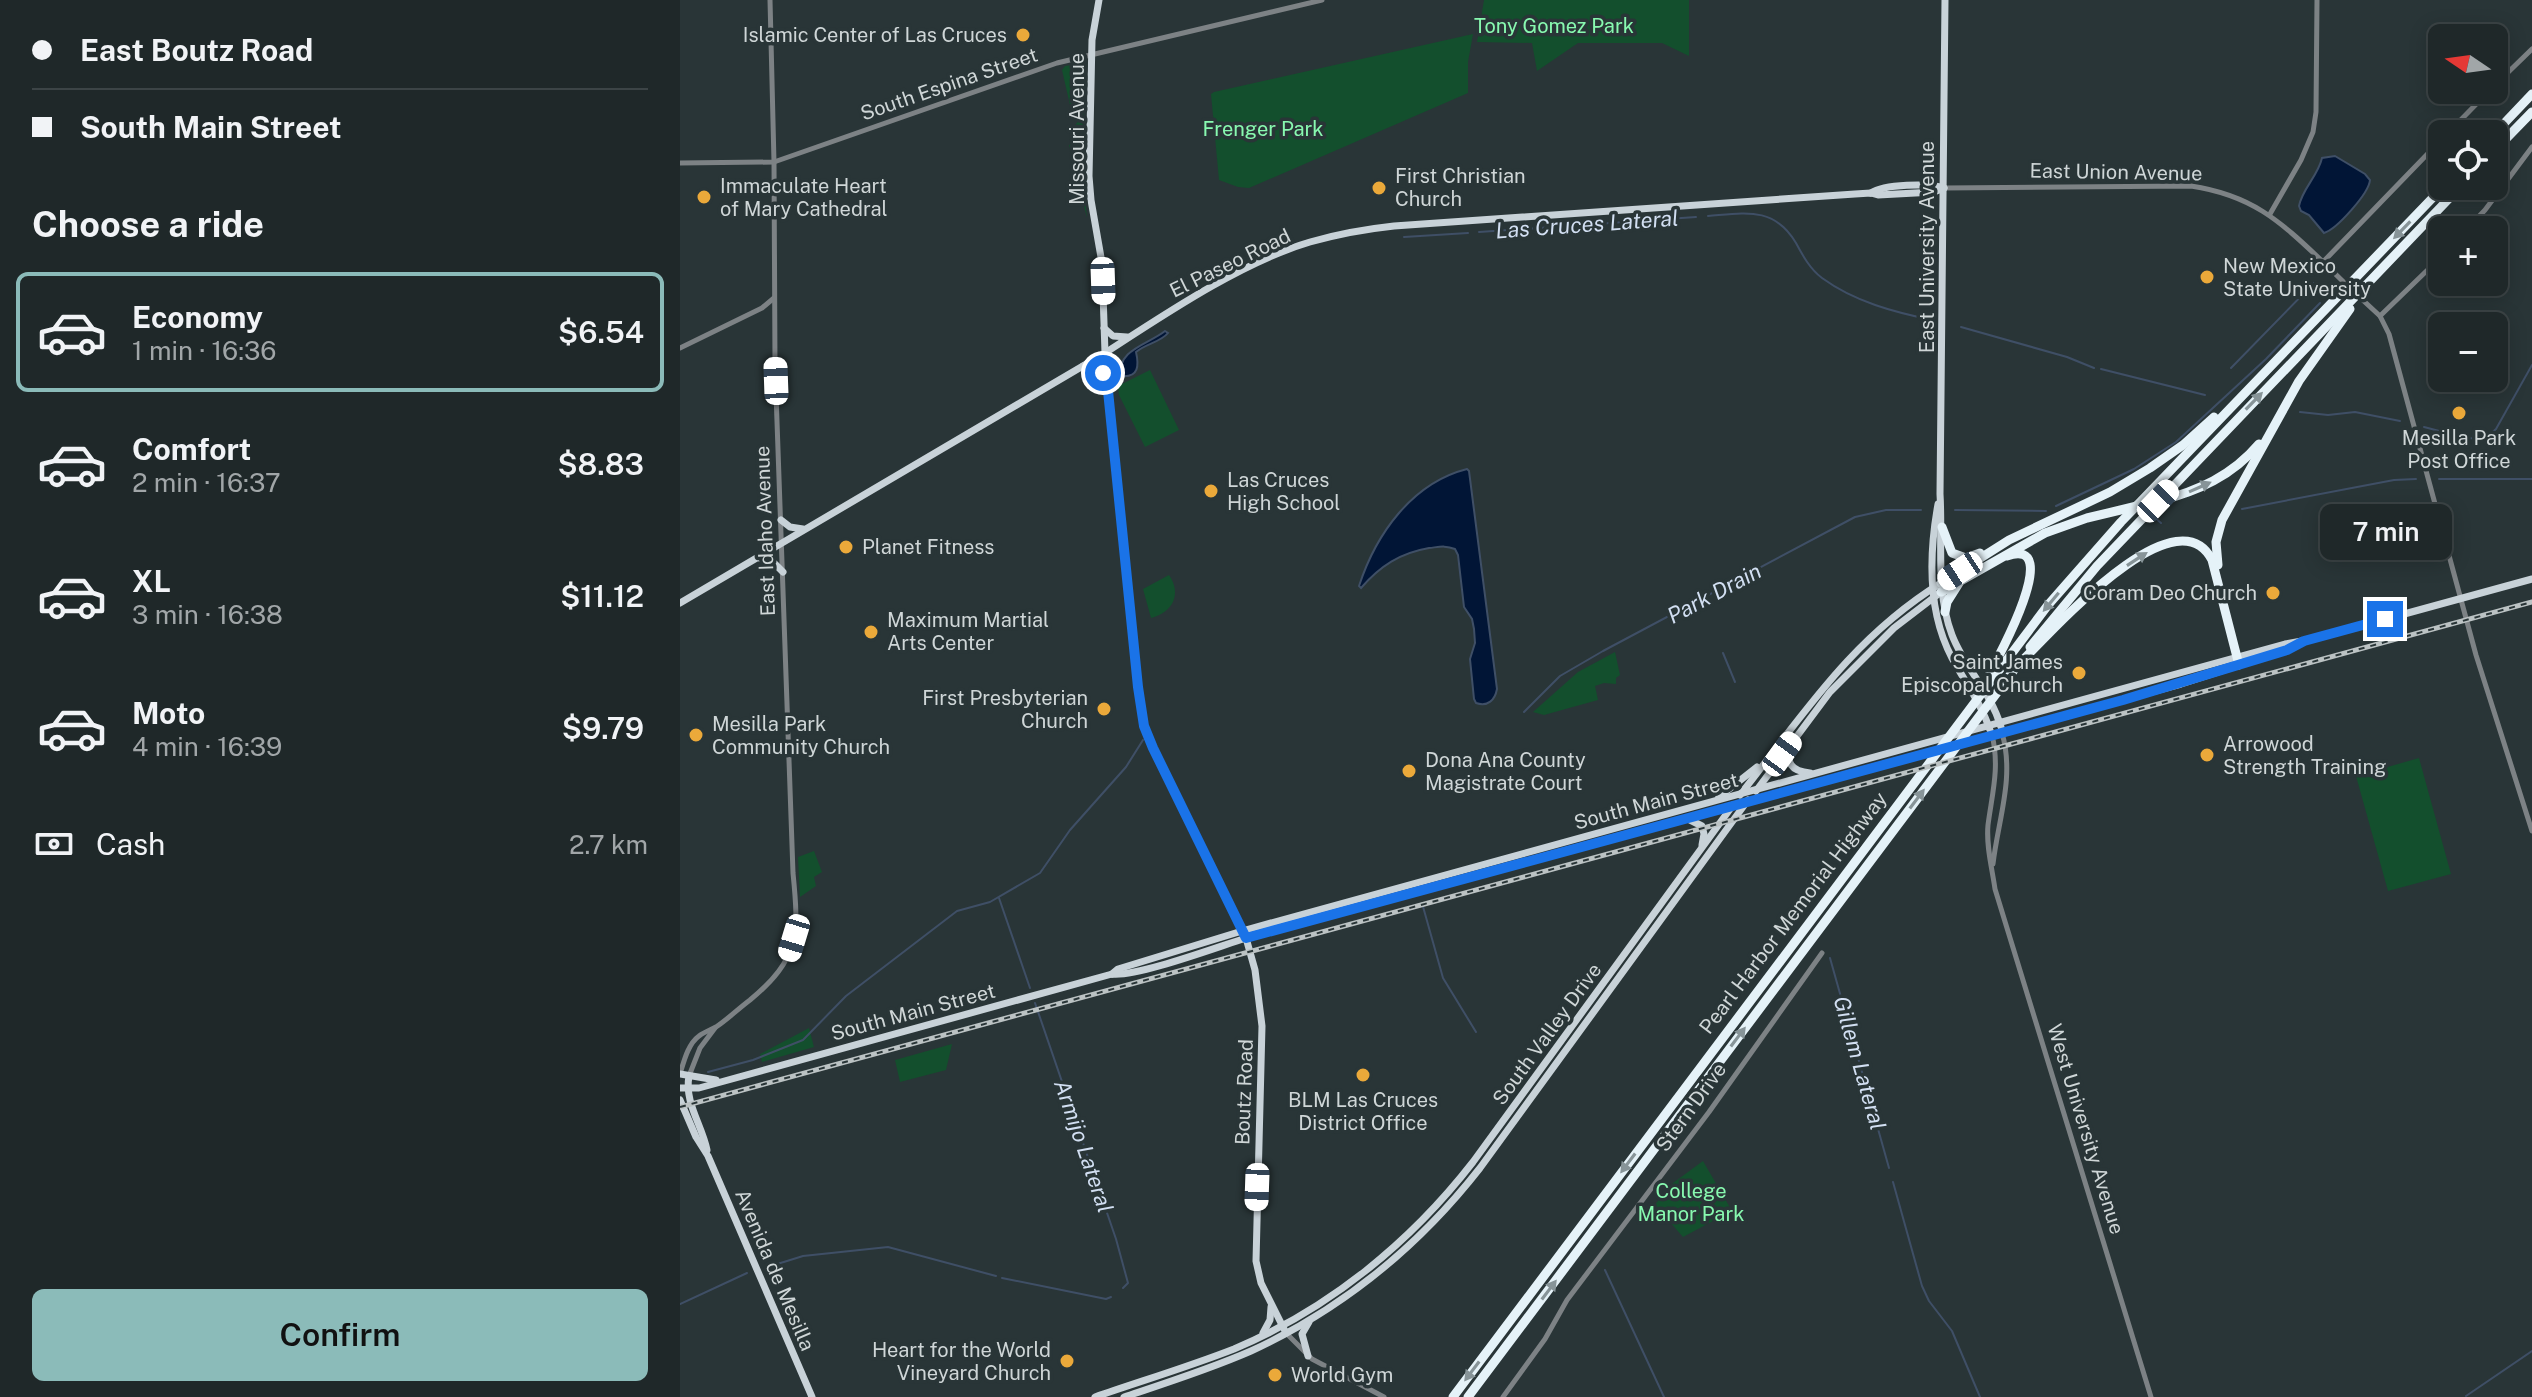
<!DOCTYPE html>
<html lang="en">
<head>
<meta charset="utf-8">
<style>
	body { margin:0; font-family:"Public Sans",sans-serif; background:#2c3435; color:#f1f3f6; height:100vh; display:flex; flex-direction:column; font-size:30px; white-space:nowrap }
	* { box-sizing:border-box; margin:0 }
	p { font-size:26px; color:#a1a6a8 }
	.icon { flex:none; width:44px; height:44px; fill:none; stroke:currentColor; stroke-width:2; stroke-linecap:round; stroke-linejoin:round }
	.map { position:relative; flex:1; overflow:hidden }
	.details { display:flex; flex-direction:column; background:#1f2829; width:680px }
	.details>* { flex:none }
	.hud { display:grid; align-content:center; height:176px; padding:0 32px; background:#1f2829 }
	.needle { width:52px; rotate:283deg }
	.fabs { position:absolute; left:1748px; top:24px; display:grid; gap:16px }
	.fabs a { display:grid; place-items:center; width:80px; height:80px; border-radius:12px; background:#1f2829; box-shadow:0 4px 20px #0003,0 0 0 2px #3c4446; font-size:40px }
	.end { position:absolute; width:36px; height:36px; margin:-18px; border:10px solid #1a73e8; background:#fff; box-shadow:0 0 0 4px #fff }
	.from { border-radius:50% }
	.bubble { position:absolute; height:56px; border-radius:12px; background:#1f2829; box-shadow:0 4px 20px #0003,0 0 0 2px #3c4446; font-size:26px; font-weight:600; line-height:56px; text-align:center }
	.car { position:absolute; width:24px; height:48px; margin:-24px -12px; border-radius:10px; box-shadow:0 0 6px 2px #0007; background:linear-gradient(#fff 24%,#345 0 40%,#fff 0 76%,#345 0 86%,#fff 0) }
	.hud b { display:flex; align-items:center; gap:28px; height:76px; font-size:30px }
	.hud b+b { border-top:2px solid #3c4446 }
	.hud i { width:20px; height:20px; background:#f1f3f6 }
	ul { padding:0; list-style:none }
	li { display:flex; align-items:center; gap:24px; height:120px; margin:0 16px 12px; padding:0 16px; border:4px solid transparent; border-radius:12px }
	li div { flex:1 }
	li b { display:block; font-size:30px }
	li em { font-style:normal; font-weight:600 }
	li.selected { border-color:#8bbbb9 }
	li>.icon { width:72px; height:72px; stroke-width:1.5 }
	h2 { padding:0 32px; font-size:36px; line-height:96px }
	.pay { display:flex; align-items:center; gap:20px; height:88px; padding:0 32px; font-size:30px }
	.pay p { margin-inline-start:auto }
	.primary-button { display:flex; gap:16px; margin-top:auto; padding:16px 32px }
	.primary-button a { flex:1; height:92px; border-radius:12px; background:#8bbbb9; color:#111; font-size:32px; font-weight:600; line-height:92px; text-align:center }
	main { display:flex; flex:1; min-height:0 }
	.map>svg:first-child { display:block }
</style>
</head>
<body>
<main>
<section class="details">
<div class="hud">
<b><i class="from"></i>East Boutz Road</b>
<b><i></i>South Main Street</b>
</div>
<h2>Choose a ride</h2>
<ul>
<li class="selected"><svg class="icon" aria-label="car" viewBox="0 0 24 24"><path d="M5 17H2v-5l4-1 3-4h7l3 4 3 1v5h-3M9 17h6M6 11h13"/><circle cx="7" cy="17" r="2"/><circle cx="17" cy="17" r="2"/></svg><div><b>Economy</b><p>1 min · 16:36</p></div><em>$6.54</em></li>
<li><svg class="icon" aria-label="car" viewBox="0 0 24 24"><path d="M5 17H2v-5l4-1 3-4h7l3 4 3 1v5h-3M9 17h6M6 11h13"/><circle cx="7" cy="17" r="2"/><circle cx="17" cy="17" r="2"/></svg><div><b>Comfort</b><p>2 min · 16:37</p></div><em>$8.83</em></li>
<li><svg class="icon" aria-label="car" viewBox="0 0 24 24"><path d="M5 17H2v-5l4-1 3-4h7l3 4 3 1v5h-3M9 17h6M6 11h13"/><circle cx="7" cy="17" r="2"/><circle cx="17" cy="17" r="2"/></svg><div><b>XL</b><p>3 min · 16:38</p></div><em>$11.12</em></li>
<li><svg class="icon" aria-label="car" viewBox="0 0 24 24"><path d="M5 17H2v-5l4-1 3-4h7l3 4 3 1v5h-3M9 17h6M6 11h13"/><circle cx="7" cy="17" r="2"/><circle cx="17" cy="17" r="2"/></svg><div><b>Moto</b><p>4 min · 16:39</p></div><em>$9.79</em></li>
</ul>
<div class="pay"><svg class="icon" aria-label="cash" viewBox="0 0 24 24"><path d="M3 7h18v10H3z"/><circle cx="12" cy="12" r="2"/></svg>Cash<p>2.7 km</p></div>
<div class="primary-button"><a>Confirm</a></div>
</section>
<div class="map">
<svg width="1852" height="1397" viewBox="0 0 1852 1397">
	<rect width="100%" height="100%" fill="#293537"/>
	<g fill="#134f2d">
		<polygon points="804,0 1009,0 1009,56 982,43 898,43 857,71 852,43 797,42"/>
		<polygon points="793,34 788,62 788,93 569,188 558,187 539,180 531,94 534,92"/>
		<path d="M 398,64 L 406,72 L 401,161 L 407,218 L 389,145 L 398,145 L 394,126 C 403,119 402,108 390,105 L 382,70 L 385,66 Z"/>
		<polygon points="470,370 499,430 465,447 439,395 438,386"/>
		<path d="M 489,575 C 502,594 493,612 471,618 L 463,589 Z"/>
		<polygon points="935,652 940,675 936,678 936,684 924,683 915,686 918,700 864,715 853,712 898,672"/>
		<polygon points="1739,758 1771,874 1708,891 1676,776"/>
		<polygon points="134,851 142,872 134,877 136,886 120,897 118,857"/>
		<polygon points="129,1028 134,1047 82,1062 80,1054"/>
		<polygon points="272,1044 266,1070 220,1082 215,1060"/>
		<polygon points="1023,1161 1052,1211 1003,1237 990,1222 972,1208 993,1183"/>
	</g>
	<g fill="#011536" stroke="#3f4f66" stroke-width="2">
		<path d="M 1655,156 L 1685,174 L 1690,180 C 1689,193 1657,229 1644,233 L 1629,215 L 1621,211 L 1619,206 C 1622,189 1638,176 1642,158 Z"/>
		<path d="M 485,331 L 488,333 C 481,342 465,344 456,352 C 459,365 459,378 441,376 C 436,350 469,344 485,331 Z"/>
		<path d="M 787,469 L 789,471 L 817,689 C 815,700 808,707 796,703 L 794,699 L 790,659 L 795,643 L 794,629 L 792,619 L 784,607 L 778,555 L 775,549 C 765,545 759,547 749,548 C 720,553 700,566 681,588 L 679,586 C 696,534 732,483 787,469 Z"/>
	</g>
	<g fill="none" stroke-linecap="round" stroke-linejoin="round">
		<g stroke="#3f4f66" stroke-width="2">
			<path d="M 1028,216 C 1065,213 1094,206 1116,243 C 1123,256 1130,269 1142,278 C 1175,302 1214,312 1252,320"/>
			<polyline points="799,232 1016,217"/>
			<polyline points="724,237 788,233"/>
			<polyline points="1281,327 1387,357 1414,368"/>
			<polyline points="1551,368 1634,283"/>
			<polyline points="1421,369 1525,395"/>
			<polyline points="1620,412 1648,415 1675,412 1720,421"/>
			<polyline points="1744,427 1786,438 1805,439 1816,429 1852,365"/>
			<polyline points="1759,479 1852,479"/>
			<polyline points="1376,506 1454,469 1496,442 1586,359 1640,303"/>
			<polyline points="1562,509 1714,480 1736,479"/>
			<polyline points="1275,510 1366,511"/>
			<polyline points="1473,516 1481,523"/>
			<polyline points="1043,653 1055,682"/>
			<polyline points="844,712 880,676 923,651 1175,517 1206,510 1241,510"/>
			<polyline points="319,898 350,988"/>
			<polyline points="742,903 763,978 796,1032"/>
			<polyline points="1150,958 1209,1168"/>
			<polyline points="355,1003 436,1239 448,1283 443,1288"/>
			<polyline points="28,1072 73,1060 123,1040 166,996 277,911 310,902 360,873 390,830 446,767 463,740"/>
			<polyline points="1213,1182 1242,1286 1249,1301 1272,1331 1300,1397"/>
			<polyline points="91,1266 123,1256 208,1247 316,1276"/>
			<polyline points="925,1270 984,1397"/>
			<polyline points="322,1278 426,1299 431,1297"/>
			<polyline points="0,1304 67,1273"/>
			<polyline points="1786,1396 1852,1351"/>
		</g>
		<g stroke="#7d8285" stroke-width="5">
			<polyline points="1814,86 1852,49"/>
			<polyline points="1767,134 1810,90"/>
			<polyline points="0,163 94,162 377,63 642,0"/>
			<path d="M 1264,188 L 1511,186 C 1571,195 1599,220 1642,261 C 1661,280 1680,298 1700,316 L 1709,334 L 1796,655 L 1852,831"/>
			<polyline points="1590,214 1621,160 1633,132 1636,112 1637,0"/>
			<polyline points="1786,230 1805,210 1852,147"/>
			<polyline points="1643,262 1762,139"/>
			<polyline points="1700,316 1762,256"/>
			<polyline points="0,348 82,308 94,298"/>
			<path d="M 1312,735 C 1320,767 1312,794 1308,825 C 1306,846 1312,868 1315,889 L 1471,1397"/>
			<path d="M 1313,864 C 1318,820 1335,777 1322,733"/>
			<path d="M 0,1074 C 4,1061 8,1044 19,1036 C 24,1032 30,1030 36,1027 C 48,1019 58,1009 70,1000 C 120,959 119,933 113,873 L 95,365 L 94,162 L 90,0"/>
			<polyline points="9,1076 20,1048 35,1028"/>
			<polyline points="606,1333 632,1359 704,1397"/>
			<polyline points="823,1397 865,1339 887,1300 1029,1112 1142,953"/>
		</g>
		<g stroke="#c8d2d8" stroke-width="7">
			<polyline points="419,0 412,40 409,176 411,200 422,263 425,353 458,687 464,726 473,748 566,938 575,970 582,1026 576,1261 581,1283 606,1333"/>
			<path d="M 1265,0 L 1260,494 C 1263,541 1255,590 1272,635 C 1285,669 1310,690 1321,727"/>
			<path d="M 1191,193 C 1204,184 1249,183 1264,188"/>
			<polyline points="424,328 433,336 447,337"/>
			<polyline points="403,366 420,371 427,380"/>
			<path d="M 1258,504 C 1249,554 1247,611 1272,658 C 1285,682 1301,703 1310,730"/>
			<polyline points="101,520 110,527 123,529"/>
			<polyline points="79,558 93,562 103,572"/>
			<path d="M 0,603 L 425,353 C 485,314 562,262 630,242 C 658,234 686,229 714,226 L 1175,194 L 1191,193 L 1198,195 L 1254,192 L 1264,188"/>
			<path d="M 1112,745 C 1105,763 1111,771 1130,773"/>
			<polyline points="1076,791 1150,692 1214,628 1261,592"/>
			<path d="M 1060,795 C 1123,715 1172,638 1261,583"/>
			<polyline points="1039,797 1077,767"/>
			<polyline points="1008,819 1022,826 1024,834 1022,845"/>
			<polyline points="432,974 438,969 562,931 1605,644 1633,639 1852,579"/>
			<polyline points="0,1074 36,1080"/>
			<path d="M 9,1076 C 4,1102 22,1125 27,1150"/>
			<path d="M 0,1088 L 19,1088 L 432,974 C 457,977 537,947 566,938 L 1501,684 L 1607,650 L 1624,641"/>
			<polyline points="0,1100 16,1137 28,1156 132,1397"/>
			<polyline points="583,1333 590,1320 591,1307"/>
			<polyline points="628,1356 622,1334 629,1322"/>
			<path d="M 415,1397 C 461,1381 508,1367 554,1349 C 649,1309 730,1243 793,1162 L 1053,805"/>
			<path d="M 444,1397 C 486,1383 530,1369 571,1351 C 662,1309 739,1246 800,1168 L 1068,800"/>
		</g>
		<g stroke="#e5f2f8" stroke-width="9">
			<polyline points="1814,134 1852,94"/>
			<polyline points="1814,151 1852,112"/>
			<path d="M 1479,501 C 1518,491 1552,476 1579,444"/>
			<polyline points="1262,527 1272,553 1286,558 1300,553"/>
			<polyline points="1538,565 1536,542 1542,520 1619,381 1670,309"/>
			<polyline points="1261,583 1329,540 1430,492 1470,468 1503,445 1534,417"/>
			<polyline points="1261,592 1365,533 1407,518 1457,506"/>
			<polyline points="1265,612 1267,602 1279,583"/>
			<polyline points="1350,647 1417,566 1781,186"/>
			<path d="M 1310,672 C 1318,658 1385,536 1327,556"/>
			<polyline points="773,1397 1368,605 1441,522 1764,186"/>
			<path d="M 788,1397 L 1337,666 C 1365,639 1495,489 1532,560 L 1559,665"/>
		</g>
		<g stroke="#bbc2c3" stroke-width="5">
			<polyline id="rail" points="0,1107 1852,602"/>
		</g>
		<use href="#rail" stroke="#293537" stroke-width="2" stroke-dasharray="6" stroke-linecap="butt"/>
	</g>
	<defs><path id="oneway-solid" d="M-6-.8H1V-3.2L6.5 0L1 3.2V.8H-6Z" transform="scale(2)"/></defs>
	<g fill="#879498">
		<use href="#oneway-solid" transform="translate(1722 230) rotate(134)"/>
		<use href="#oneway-solid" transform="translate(1574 401) rotate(-46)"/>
		<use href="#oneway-solid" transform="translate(1520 487) rotate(-24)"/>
		<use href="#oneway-solid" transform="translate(1457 559) rotate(-33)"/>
		<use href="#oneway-solid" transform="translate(1371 602) rotate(130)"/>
		<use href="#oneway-solid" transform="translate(1237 799) rotate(-53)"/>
		<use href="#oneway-solid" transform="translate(1058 1037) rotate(-53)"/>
		<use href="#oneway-solid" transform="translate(948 1163) rotate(127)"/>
		<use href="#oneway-solid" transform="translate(869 1290) rotate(-53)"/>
		<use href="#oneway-solid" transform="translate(792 1371) rotate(127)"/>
	</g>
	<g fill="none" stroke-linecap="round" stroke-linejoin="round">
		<polyline stroke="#1a73e8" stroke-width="10" points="423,373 427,381 458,687 464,726 473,748 566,938 1443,700 1607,650 1624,641 1705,619"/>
	</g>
	<g fill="#eba93a" stroke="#293537" stroke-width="3">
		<circle cx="343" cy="35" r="8"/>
		<circle cx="699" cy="188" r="8"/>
		<circle cx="24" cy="197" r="8"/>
		<circle cx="1527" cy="277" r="8"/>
		<circle cx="1779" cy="413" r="8"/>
		<circle cx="531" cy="491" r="8"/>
		<circle cx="166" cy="547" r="8"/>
		<circle cx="1593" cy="593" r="8"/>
		<circle cx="191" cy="632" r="8"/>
		<circle cx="1399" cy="673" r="8"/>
		<circle cx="424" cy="709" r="8"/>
		<circle cx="16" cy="735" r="8"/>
		<circle cx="1527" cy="755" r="8"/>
		<circle cx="729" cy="771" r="8"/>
		<circle cx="683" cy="1075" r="8"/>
		<circle cx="387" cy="1361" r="8"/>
		<circle cx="595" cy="1375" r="8"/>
	</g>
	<g text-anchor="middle" stroke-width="7" stroke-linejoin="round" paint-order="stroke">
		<g font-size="20" fill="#88f9b0" stroke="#293537">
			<text x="874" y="33">Tony Gomez Park</text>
			<text x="583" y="136">Frenger Park</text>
			<text x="1011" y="1198">College<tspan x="1011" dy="23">Manor Park</tspan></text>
		</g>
		<g font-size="20" fill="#cfd6d7" stroke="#293537" text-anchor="start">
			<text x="327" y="42" text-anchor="end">Islamic Center of Las Cruces</text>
			<text x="715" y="183">First Christian<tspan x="715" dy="23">Church</tspan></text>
			<text x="40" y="193">Immaculate Heart<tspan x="40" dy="23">of Mary Cathedral</tspan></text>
			<text x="1543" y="273">New Mexico<tspan x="1543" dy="23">State University</tspan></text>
			<text x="1779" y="445" text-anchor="middle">Mesilla Park<tspan x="1779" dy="23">Post Office</tspan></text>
			<text x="547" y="487">Las Cruces<tspan x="547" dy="23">High School</tspan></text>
			<text x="182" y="554">Planet Fitness</text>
			<text x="1577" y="600" text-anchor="end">Coram Deo Church</text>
			<text x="207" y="627">Maximum Martial<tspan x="207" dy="23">Arts Center</tspan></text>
			<text x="1383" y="669" text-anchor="end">Saint James<tspan x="1383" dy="23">Episcopal Church</tspan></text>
			<text x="408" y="705" text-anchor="end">First Presbyterian<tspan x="408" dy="23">Church</tspan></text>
			<text x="32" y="731">Mesilla Park<tspan x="32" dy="23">Community Church</tspan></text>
			<text x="1543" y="751">Arrowood<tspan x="1543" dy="23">Strength Training</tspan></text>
			<text x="745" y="767">Dona Ana County<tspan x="745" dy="23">Magistrate Court</tspan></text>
			<text x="683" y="1107" text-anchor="middle">BLM Las Cruces<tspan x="683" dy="23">District Office</tspan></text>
			<text x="371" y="1357" text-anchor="end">Heart for the World<tspan x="371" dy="23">Vineyard Church</tspan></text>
			<text x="611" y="1382">World Gym</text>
		</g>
		<g font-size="20" fill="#cfd6d7" stroke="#293537">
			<text transform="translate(269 84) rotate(-19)" y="7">South Espina Street</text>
			<text transform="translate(397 129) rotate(-90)" y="7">Missouri Avenue</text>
			<text transform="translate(1436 172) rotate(1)" y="7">East Union Avenue</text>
			<text transform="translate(1247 247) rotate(-90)" y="7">East University Avenue</text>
			<text transform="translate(550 263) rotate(-26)" y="7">El Paseo Road</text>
			<text transform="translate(85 531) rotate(-92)" y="7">East Idaho Avenue</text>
			<text transform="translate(976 801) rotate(-15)" y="7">South Main Street</text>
			<text transform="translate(1113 913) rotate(-53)" y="7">Pearl Harbor Memorial Highway</text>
			<text transform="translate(233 1012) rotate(-15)" y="7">South Main Street</text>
			<text transform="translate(867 1034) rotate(-54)" y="7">South Valley Drive</text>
			<text transform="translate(564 1092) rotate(-88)" y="7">Boutz Road</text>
			<text transform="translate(1011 1107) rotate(-54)" y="7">Stern Drive</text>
			<text transform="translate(1406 1129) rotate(73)" y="7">West University Avenue</text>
			<text transform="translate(95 1270) rotate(67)" y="7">Avenida de Mesilla</text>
		</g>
		<g font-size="22" font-style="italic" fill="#d2dff2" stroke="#293537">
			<text transform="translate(907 224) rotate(-4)" y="8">Las Cruces Lateral</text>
			<text transform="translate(1034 593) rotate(-28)" y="8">Park Drain</text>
			<text transform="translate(1180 1063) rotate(74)" y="8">Gillem Lateral</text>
			<text transform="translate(404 1146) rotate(71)" y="8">Armijo Lateral</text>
		</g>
	</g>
</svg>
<div class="fabs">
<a><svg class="needle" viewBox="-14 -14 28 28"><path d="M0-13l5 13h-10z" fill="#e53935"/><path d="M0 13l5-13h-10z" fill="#a1a6a8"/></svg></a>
<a><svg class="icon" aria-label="locate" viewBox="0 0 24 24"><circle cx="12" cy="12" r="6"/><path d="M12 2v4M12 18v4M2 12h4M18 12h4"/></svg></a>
<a>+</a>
<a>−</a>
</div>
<i class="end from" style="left:423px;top:373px"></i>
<i class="end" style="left:1705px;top:619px"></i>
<div class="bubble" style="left:1640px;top:504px;width:132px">7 min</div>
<i class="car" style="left:423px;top:281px;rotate:178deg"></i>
<i class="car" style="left:96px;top:381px;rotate:358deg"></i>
<i class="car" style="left:1478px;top:501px;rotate:44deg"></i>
<i class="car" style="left:1280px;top:571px;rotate:237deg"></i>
<i class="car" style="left:1102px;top:754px;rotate:36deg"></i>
<i class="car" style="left:114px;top:938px;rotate:197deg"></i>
<i class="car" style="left:577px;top:1187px;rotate:182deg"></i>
</div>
</main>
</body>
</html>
